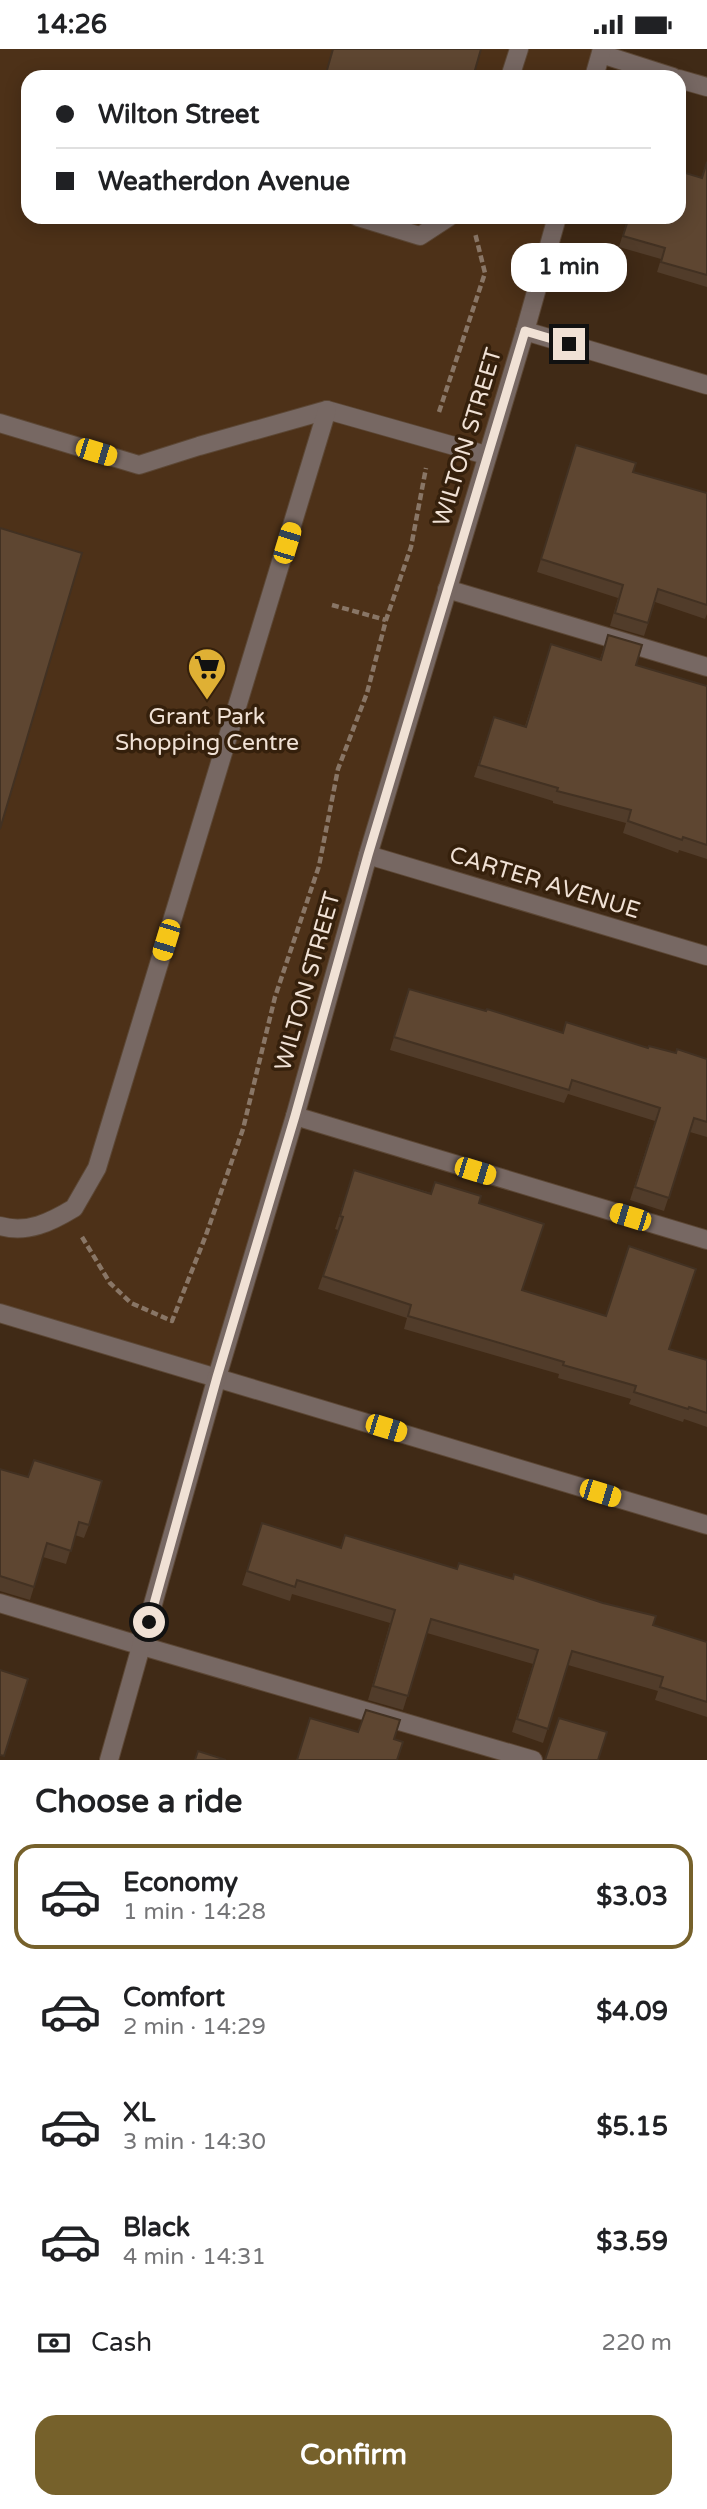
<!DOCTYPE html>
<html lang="en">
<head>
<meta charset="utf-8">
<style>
	body { margin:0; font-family:"Varela Round",sans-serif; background:#f2f2f2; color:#202124; height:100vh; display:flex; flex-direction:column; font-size:26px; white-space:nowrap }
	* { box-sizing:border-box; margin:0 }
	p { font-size:23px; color:#757577 }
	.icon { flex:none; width:38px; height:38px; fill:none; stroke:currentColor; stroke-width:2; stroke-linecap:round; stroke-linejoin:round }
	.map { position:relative; height:1711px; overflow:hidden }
	.drawer { display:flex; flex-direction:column; background:#fff; flex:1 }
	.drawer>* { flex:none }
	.top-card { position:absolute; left:21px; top:21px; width:665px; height:154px; border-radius:21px; box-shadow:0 4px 18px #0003; display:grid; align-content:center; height:154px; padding:0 35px; background:#fff }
	.end { position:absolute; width:32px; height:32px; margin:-16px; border:9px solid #f0e1d5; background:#111; box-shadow:0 0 0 4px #111 }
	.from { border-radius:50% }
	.bubble { position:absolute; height:49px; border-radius:21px; background:#fff; box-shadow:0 4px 18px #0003; font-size:23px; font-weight:700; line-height:49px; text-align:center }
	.car { position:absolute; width:21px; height:42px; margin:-21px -10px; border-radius:9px; box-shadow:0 0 5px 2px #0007; background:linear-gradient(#f5c518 24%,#345 0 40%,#f5c518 0 76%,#345 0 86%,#f5c518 0) }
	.top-card b { display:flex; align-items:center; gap:24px; height:66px; font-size:26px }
	.top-card b+b { border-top:2px solid #e0e0e0 }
	.top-card i { width:18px; height:18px; background:#202124 }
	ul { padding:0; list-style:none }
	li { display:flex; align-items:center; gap:21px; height:105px; margin:0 14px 10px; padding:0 21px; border:4px solid transparent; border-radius:21px }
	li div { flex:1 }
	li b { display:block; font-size:26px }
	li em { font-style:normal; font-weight:700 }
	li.active { border-color:#76612b }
	li>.icon { width:63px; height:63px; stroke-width:1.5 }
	h2 { padding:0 35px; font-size:32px; line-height:84px }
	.pay { display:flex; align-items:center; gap:18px; height:77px; padding:0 35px; font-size:26px }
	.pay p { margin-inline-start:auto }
	.cta { display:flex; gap:14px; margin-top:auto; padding:14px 35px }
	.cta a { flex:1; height:80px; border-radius:21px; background:#76612b; color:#fff; font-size:28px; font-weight:700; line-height:80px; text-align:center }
	.status { display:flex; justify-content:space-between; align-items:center; height:49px; padding:0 35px; background:#fff; direction:ltr }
	.status svg { height:19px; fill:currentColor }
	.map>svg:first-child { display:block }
</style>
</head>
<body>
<div class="status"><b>14:26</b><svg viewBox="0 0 49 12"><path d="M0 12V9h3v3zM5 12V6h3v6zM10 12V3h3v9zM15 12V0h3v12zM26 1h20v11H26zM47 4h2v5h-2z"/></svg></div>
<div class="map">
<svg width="707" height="1711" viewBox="0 0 707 1711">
	<rect width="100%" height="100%" fill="#402a16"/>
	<polygon fill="#4d3118" points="0,0 602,0 594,28 28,28 28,168 557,168 217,1328 0,1264"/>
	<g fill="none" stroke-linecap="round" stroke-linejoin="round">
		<g stroke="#5c4735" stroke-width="20">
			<g id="service">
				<polyline points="601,5 673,28"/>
				<polyline points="510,28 519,0"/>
				<polyline points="679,30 707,38"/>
				<polyline points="358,168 420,187 449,168"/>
				<polyline points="0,374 139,416 199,397 327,361 486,406"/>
				<polyline points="447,540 707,618"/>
				<polyline points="295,1067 707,1191"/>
				<path d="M 0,1177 C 27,1185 51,1173 74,1159 L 97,1119 L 327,361"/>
				<polyline points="0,1554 142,1597 533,1711"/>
			</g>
		</g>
		<g stroke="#5c4735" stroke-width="20">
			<g id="minor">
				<polyline points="594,28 602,0"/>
				<polyline points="525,282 707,336"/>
				<polyline points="368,806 707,907"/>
				<polyline points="0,1264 707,1476"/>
				<polyline points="109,1711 217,1328 295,1067 368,806 525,282 557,168"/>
			</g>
		</g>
		<g stroke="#897666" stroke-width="4.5" stroke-dasharray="7 3.5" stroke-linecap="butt">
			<polyline points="439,363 485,224 475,184"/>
			<polyline points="332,556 386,571"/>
			<polyline points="82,1188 110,1234 131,1254 172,1272 206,1186 243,1080 275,948 319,817 338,720 367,644 386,571 411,498 426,419"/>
		</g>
		<use href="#service" stroke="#776863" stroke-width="18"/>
		<use href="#minor" stroke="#776863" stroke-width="18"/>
	</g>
	<g fill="#513c2a">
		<polygon points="707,112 707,238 657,223 661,210 619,198 628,168 679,168 701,129"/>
		<polygon points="576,396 633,423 707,444 707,565 705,570 655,553 644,587 610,577 618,549 537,523"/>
		<polygon points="608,586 636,616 707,637 707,810 679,801 678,804 623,784 626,774 553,754 553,752 474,728 494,668 525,677 551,595 600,610"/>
		<polygon points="409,940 563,984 707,1010 707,1088 690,1083 664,1162 630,1151 655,1072 568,1045 564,1054 390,1001"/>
		<polygon points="354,1121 431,1144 435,1133 479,1154 522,1241 669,1300 707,1311 707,1378 684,1370 683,1373 629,1355 631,1350 558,1329 559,1325 404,1280 407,1269 318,1240 338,1181 335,1180"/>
		<polygon points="34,1411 89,1476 84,1489 75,1486 66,1515 43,1508 30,1551 0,1542 0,1420 28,1428"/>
		<polygon points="262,1474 340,1499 345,1486 457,1520 653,1576 707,1593 707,1668 655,1651 658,1642 568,1616 543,1694 512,1683 533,1615 427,1584 403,1661 368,1651 390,1574 292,1545 290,1552 242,1536"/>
	</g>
	<g fill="#5e4631" stroke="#423122" stroke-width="2">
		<polygon points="333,0 481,0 473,28 325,28"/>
		<polygon points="707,113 707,226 661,213 665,199 623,187 629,168 679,168 679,122 702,129"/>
		<polygon points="576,396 636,414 633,423 707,444 707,556 658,540 648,574 615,564 623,536 541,510"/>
		<polygon points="0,479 82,504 0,780"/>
		<polygon points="608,586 642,596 636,616 707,637 707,796 683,788 682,791 628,772 631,761 557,742 558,739 479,716 494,668 526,678 551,595 601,611"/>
		<polygon points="409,940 486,962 487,960 563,984 566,973 648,999 649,997 676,1004 677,1000 707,1010 707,1073 694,1069 669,1149 635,1138 660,1059 572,1031 569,1041 394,988"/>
		<polygon points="354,1121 431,1145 435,1133 481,1147 479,1154 544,1175 522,1241 606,1267 629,1197 696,1220 669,1300 707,1311 707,1364 689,1358 688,1360 634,1343 636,1337 563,1316 564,1313 408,1267 411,1256 323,1227 343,1168 340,1167"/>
		<polygon points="34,1411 102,1432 89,1476 79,1473 71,1502 47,1494 34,1538 0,1527 0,1420 28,1428"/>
		<polygon points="262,1474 341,1499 345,1486 457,1520 459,1514 513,1530 514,1525 603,1554 656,1567 653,1576 707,1593 707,1653 660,1638 663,1628 572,1602 548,1680 517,1670 538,1601 431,1570 408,1647 373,1637 395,1561 297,1531 295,1538 247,1522"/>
		<polygon points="0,1621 28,1630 4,1707 0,1706"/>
		<polygon points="366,1661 400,1671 394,1690 403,1693 397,1711 297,1711 310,1669 358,1683"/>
		<polygon points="559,1669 607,1683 598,1711 545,1711"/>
		<polygon points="198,1702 226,1711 195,1711"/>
	</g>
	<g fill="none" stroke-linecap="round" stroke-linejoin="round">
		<polyline stroke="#f0e1d5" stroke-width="9" points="149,1573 217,1328 295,1067 368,806 525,282 569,295"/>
	</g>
	<defs>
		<g id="supermarket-pin" transform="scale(2.0125)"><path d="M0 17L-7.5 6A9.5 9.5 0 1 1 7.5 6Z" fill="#dfb034" stroke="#35200c"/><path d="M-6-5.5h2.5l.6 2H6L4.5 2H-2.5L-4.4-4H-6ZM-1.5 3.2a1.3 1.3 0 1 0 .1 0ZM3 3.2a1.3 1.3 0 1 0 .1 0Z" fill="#111"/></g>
	</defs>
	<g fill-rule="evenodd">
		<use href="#supermarket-pin" x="207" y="618"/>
	</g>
	<g text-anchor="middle" stroke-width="7" stroke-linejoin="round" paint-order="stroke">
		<g font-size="23" fill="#f0e1d5" stroke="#35200c">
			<text transform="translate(467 388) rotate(-73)" y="8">WILTON STREET</text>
			<text transform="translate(545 833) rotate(17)" y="8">CARTER AVENUE</text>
			<text transform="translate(307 932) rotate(-74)" y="8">WILTON STREET</text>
		</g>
		<g font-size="23" fill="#f0e1d5" stroke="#35200c">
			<text x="207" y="675">Grant Park<tspan x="207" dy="26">Shopping Centre</tspan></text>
		</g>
	</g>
</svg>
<i class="end from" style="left:149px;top:1573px"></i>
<i class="end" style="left:569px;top:295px"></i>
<div class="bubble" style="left:511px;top:194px;width:116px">1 min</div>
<i class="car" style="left:96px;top:403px;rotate:107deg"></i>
<i class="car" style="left:287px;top:494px;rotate:17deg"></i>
<i class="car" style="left:166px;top:891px;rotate:197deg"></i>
<i class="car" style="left:475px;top:1122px;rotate:107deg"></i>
<i class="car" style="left:630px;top:1168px;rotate:287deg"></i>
<i class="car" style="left:386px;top:1379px;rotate:107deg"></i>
<i class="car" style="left:600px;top:1444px;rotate:107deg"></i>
<div class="top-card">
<b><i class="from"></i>Wilton Street</b>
<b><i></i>Weatherdon Avenue</b>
</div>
</div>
<section class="drawer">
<h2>Choose a ride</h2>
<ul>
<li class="active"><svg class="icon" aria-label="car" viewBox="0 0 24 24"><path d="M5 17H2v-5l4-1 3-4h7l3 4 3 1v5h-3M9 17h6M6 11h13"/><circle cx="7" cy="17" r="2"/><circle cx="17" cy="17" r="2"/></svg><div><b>Economy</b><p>1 min · 14:28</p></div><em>$3.03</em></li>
<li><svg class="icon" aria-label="car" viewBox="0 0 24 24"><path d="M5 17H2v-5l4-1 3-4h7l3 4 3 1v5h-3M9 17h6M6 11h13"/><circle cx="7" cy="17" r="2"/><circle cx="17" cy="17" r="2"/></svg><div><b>Comfort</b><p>2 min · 14:29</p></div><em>$4.09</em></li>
<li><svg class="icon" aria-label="car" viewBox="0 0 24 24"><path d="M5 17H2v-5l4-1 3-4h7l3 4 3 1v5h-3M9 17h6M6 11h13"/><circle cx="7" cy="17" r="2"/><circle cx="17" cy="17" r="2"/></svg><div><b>XL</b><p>3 min · 14:30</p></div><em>$5.15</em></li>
<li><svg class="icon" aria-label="car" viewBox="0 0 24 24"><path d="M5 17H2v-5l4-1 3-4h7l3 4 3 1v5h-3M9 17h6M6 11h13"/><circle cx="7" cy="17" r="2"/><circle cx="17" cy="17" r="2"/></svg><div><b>Black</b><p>4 min · 14:31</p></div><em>$3.59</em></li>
</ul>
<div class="pay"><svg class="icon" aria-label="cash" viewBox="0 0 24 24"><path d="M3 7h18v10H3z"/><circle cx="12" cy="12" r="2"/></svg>Cash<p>220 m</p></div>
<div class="cta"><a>Confirm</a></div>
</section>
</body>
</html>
